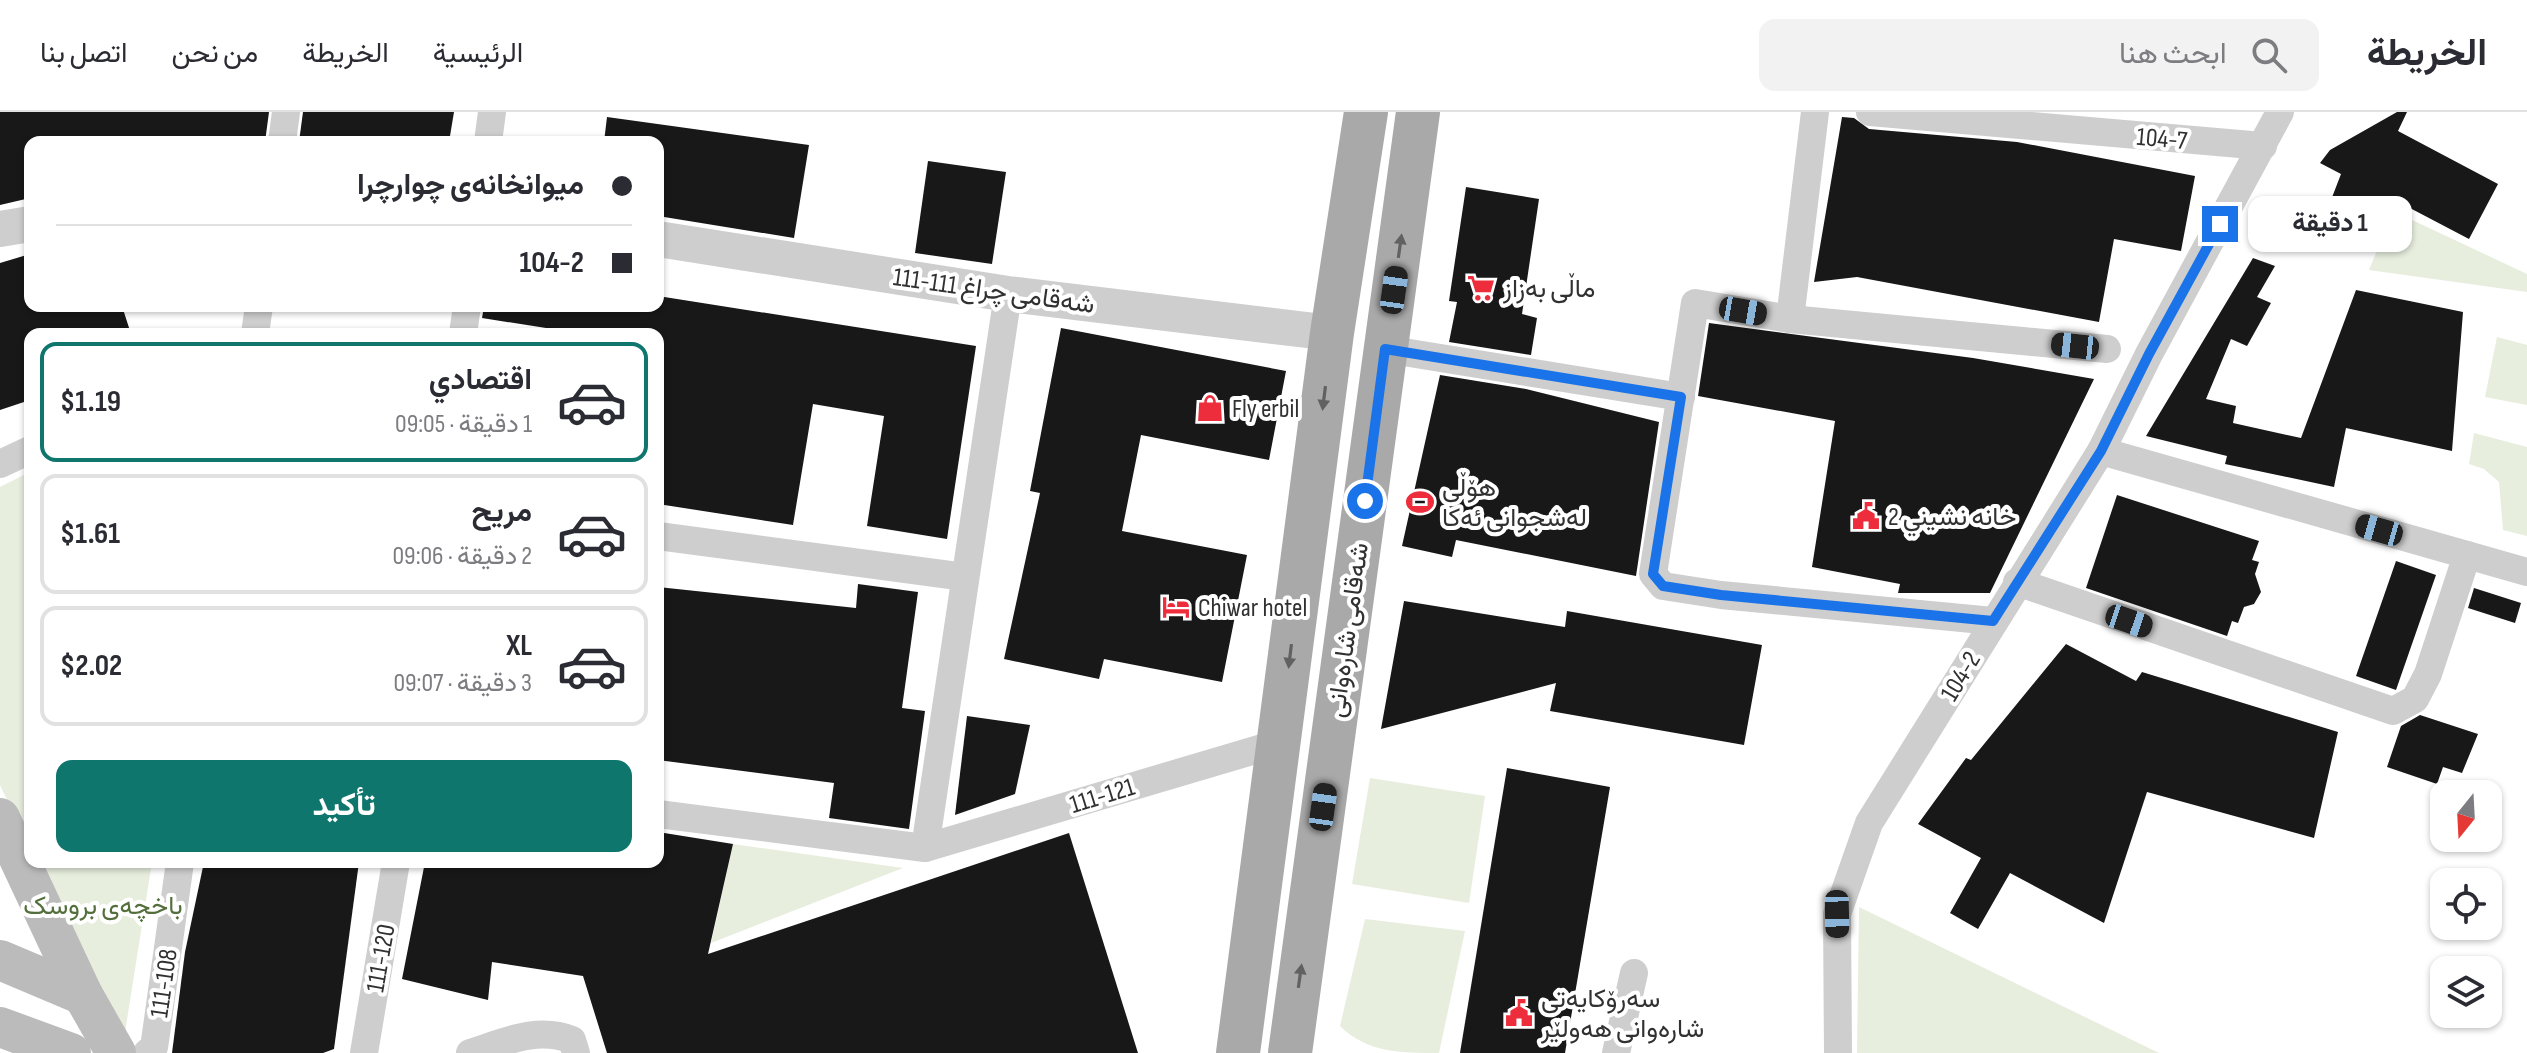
<!DOCTYPE html>
<html lang="ar">
<head>
<meta charset="utf-8">
<style>
	body { margin:0; font-family:"Sofia Sans Condensed",Vazirmatn,sans-serif; background:#f2f2f3; color:#2b2b33; direction:rtl; height:100vh; display:flex; flex-direction:column; font-size:30px; white-space:nowrap }
	* { box-sizing:border-box; margin:0 }
	p { font-size:26px; color:#7c7c81 }
	.icon { flex:none; width:44px; height:44px; fill:none; stroke:currentColor; stroke-width:2; stroke-linecap:round; stroke-linejoin:round }
	.map { position:relative; flex:1; overflow:hidden; direction:ltr }
	.drawer { position:absolute; left:24px; top:216px; width:640px; height:540px; display:flex; flex-direction:column; background:#fff; border-radius:16px; box-shadow:0 2px 6px #0004; direction:rtl }
	.drawer>* { flex:none }
	.top-card { position:absolute; left:24px; top:24px; width:640px; height:176px; border-radius:16px; box-shadow:0 2px 6px #0004; direction:rtl; display:grid; align-content:center; height:176px; padding:0 32px; background:#fff }
	.needle { width:52px; rotate:198deg }
	.controls { position:absolute; left:2430px; top:668px; display:grid; gap:16px }
	.controls a { display:grid; place-items:center; width:72px; height:72px; border-radius:16px; background:#fff; box-shadow:0 2px 6px #0004; font-size:40px }
	.end { position:absolute; width:36px; height:36px; margin:-18px; border:10px solid #1a73e8; background:#fff; box-shadow:0 0 0 4px #fff }
	.from { border-radius:50% }
	.bubble { position:absolute; height:56px; border-radius:16px; background:#fff; box-shadow:0 2px 6px #0004; font-size:26px; font-weight:700; line-height:56px; text-align:center; direction:rtl }
	.car { position:absolute; width:24px; height:48px; margin:-24px -12px; border-radius:10px; box-shadow:0 0 6px 2px #0007; background:linear-gradient(#222 24%,#8ab4d8 0 40%,#222 0 76%,#8ab4d8 0 86%,#222 0) }
	.top-card b { display:flex; align-items:center; gap:28px; height:76px; font-size:30px }
	.top-card b+b { border-top:2px solid #e1e1e2 }
	.top-card i { width:20px; height:20px; background:#2b2b33 }
	ul { padding:14px 0 0; list-style:none }
	li { display:flex; align-items:center; gap:24px; height:120px; margin:0 16px 12px; padding:0 16px; border:4px solid #e1e1e2; border-radius:16px }
	li div { flex:1 }
	li b { display:block; font-size:30px }
	li em { font-style:normal; font-weight:700 }
	li.active { border-color:#0f766e }
	li>.icon { width:72px; height:72px; stroke-width:1.5 }
	.primary-button { display:flex; gap:16px; margin-top:auto; padding:16px 32px }
	.primary-button a { flex:1; height:92px; border-radius:16px; background:#0f766e; color:#fff; font-size:32px; font-weight:700; line-height:92px; text-align:center }
	header { display:flex; align-items:center; gap:48px; box-sizing:border-box; height:112px; padding:0 40px; background:#fff; border-bottom:2px solid #e1e1e2 }
	header strong { font-size:38px }
	nav { display:flex; gap:44px; margin-inline-start:auto; font-size:28px }
	.search { width:560px; height:72px; background:#f2f2f3; display:flex; align-items:center; gap:20px; box-sizing:border-box; padding:0 28px; border-radius:16px; color:#7c7c81; font-size:30px }
	.map>svg:first-child { display:block }
</style>
</head>
<body>
<header>
<strong>الخريطة</strong>
<div class="search"><svg class="icon" aria-label="search" viewBox="0 0 24 24"><circle cx="10" cy="10" r="6"/><path d="M15 15l6 6"/></svg>ابحث هنا</div>
<nav><a>الرئيسية</a><a>الخريطة</a><a>من نحن</a><a>اتصل بنا</a></nav>
</header>
<div class="map">
<svg width="2527" height="941" viewBox="0 0 2527 941">
	<rect width="100%" height="100%" fill="#fff"/>
	<g fill="#e7eede">
		<polygon points="2393,99 2527,162 2527,180 2369,158"/>
		<polygon points="2497,225 2527,233 2527,293 2485,285"/>
		<polygon points="2474,321 2527,335 2527,424 2503,418 2499,370 2484,357 2469,352"/>
		<polygon points="30,360 30,736 0,673 0,375"/>
		<polygon points="1370,666 1485,684 1469,791 1352,772"/>
		<polygon points="733,732 903,756 711,831"/>
		<polygon points="36,750 152,750 123,933"/>
		<polygon points="1859,795 2159,941 1857,941"/>
		<path d="M 1365,807 L 1465,819 L 1439,941 C 1402,941 1367,941 1340,914 Z"/>
	</g>
	<g fill="#181818">
		<polygon points="0,0 269,0 265,30 30,30 30,86 0,93"/>
		<polygon points="303,0 454,0 449,30 299,30"/>
		<polygon points="2397,0 2407,0 2398,19 2498,72 2469,127 2387,84 2364,135 2321,114 2341,62 2320,51 2330,38"/>
		<polygon points="607,5 809,33 794,126 658,104 658,30 604,30"/>
		<polygon points="1842,5 1854,6 1869,17 2017,30 2195,64 2181,139 2114,127 2099,210 1857,165 1814,170"/>
		<polygon points="928,49 1006,60 992,152 915,141"/>
		<polygon points="1466,75 1539,87 1522,202 1537,206 1531,243 1449,230 1457,190 1449,189"/>
		<polygon points="30,142 30,194 122,194 131,222 30,222 30,288 0,298 0,151"/>
		<polygon points="2253,146 2275,154 2257,185 2271,191 2247,234 2231,227 2206,287 2236,294 2233,311 2301,326 2356,178 2463,200 2452,339 2346,316 2334,375 2225,352 2227,344 2146,324"/>
		<polygon points="658,184 976,234 947,427 867,414 884,304 813,292 793,413 658,392 658,222 584,222 482,206 484,194 658,194"/>
		<polygon points="1709,211 1973,246 2094,267 1990,481 1898,481 1900,472 1812,455 1835,309 1698,284"/>
		<polygon points="1061,216 1286,259 1269,348 1141,323 1122,419 1247,443 1222,570 1104,547 1099,567 1004,547 1040,381 1030,379"/>
		<polygon points="1440,263 1526,277 1659,310 1636,464 1456,428 1452,445 1402,434"/>
		<polygon points="2117,383 2259,429 2252,448 2259,450 2255,462 2261,480 2254,492 2244,495 2238,511 2232,509 2227,524 2086,476"/>
		<polygon points="2396,449 2436,463 2396,578 2356,564"/>
		<polygon points="858,472 918,480 902,596 925,599 909,717 829,706 834,671 658,648 658,475 856,496"/>
		<polygon points="2474,476 2521,491 2515,511 2468,496"/>
		<polygon points="1404,489 1565,515 1567,499 1762,533 1744,633 1550,599 1556,571 1381,617"/>
		<polygon points="2066,532 2136,569 2142,560 2338,620 2314,726 2147,680 2104,811 2010,761 1978,817 1950,801 1981,746 1918,712 1966,646 1971,648"/>
		<polygon points="2420,603 2478,622 2462,661 2443,655 2437,672 2387,655 2401,614"/>
		<polygon points="967,604 1030,613 1015,682 955,703"/>
		<polygon points="1507,656 1610,675 1565,941 1460,941"/>
		<polygon points="658,720 733,732 708,842 1069,721 1138,941 607,941 583,864 492,850 488,888 402,867 425,750 658,750"/>
		<polygon points="204,750 359,750 334,937 323,941 172,941 185,840"/>
	</g>
	<g fill="none" stroke-linecap="round" stroke-linejoin="round">
		<g stroke="#cecece" stroke-width="28">
			<polyline points="1870,0 2263,34"/>
			<polyline points="282,30 286,0"/>
			<polyline points="488,30 492,0"/>
			<polyline points="1790,207 1815,0"/>
			<polyline points="255,222 259,194"/>
			<polyline points="463,222 467,194"/>
			<polyline points="1385,237 1681,285"/>
			<polyline points="2101,339 2527,460"/>
			<polyline points="0,352 30,338"/>
			<polyline points="658,424 965,465"/>
			<polyline points="2017,470 2393,599 2415,587 2428,562 2467,443"/>
			<polyline points="1993,509 1721,483 1663,474 1653,462 1695,191 1790,207 2107,237"/>
			<polyline points="658,702 925,736 1279,631"/>
			<polyline points="925,736 1008,182"/>
			<polyline points="147,941 154,935 156,922 180,750"/>
			<polyline points="364,941 396,750"/>
			<path d="M 470,941 C 505,930 537,914 572,928 L 576,941"/>
			<polyline points="1616,941 1634,861"/>
			<polyline points="1838,941 1837,802 1869,711 2101,339 2149,242 2280,0"/>
		</g>
		<g stroke="#cecece" stroke-width="36">
			<polyline points="0,117 30,112"/>
			<polyline points="658,127 1008,182 1332,221"/>
		</g>
		<g stroke="#bbb" stroke-width="40">
			<polyline points="0,706 83,883 116,941"/>
			<polyline points="0,848 83,883"/>
			<polyline points="0,915 71,941"/>
		</g>
		<g stroke="#a9a9a9" stroke-width="44">
			<polyline points="1238,941 1332,221 1366,0"/>
			<polyline points="1290,941 1418,0"/>
		</g>
	</g>
	<defs><path id="oneway-solid" d="M-6-.8H1V-3.2L6.5 0L1 3.2V.8H-6Z" transform="scale(2)"/></defs>
	<g fill="#616161">
		<use href="#oneway-solid" transform="translate(1400 134) rotate(-82)"/>
		<use href="#oneway-solid" transform="translate(1324 286) rotate(97)"/>
		<use href="#oneway-solid" transform="translate(1290 544) rotate(97)"/>
		<use href="#oneway-solid" transform="translate(1300 864) rotate(-82)"/>
	</g>
	<g fill="none" stroke-linecap="round" stroke-linejoin="round">
		<polyline stroke="#1a73e8" stroke-width="10" points="1365,389 1385,237 1681,285 1653,462 1663,474 1721,483 1993,509 2101,339 2149,242 2220,112"/>
	</g>
	<defs>
		<g id="supermarket-bare" transform="scale(2.16)"><path d="M-6-5.5h2.5l.6 2H6L4.5 2H-2.5L-4.4-4H-6ZM-1.5 3.2a1.3 1.3 0 1 0 .1 0ZM3 3.2a1.3 1.3 0 1 0 .1 0Z" fill="#ed2d3b" stroke="#fff" stroke-width="2.5" paint-order="stroke"/></g>
		<g id="shop-bare" transform="scale(2.16)"><path d="M-5-2.5h2.3a2.7 3.5 0 0 1 5.4 0H5L5.5 6h-11ZM-1.5-2.5h3a1.5 2.3 0 0 0-3 0Z" fill="#ed2d3b" stroke="#fff" stroke-width="2.5" paint-order="stroke"/></g>
		<g id="stadium-bare" transform="scale(2.16)"><path d="M0-5a6.5 5 0 1 0 0 10a6.5 5 0 1 0 0-10ZM-3.5-1.8h7v3.6h-7Z" fill="#ed2d3b" stroke="#fff" stroke-width="2.5" paint-order="stroke"/></g>
		<g id="civic-bare" transform="scale(2.16)"><path d="M-.6-6.5H3V-4.5H.6V-3L4-1V1h2V6H-6V1h2V-1L-.6-3ZM-1.2 2.5V6h2.4V2.5Z" fill="#ed2d3b" stroke="#fff" stroke-width="2.5" paint-order="stroke"/></g>
		<g id="hotel-bare" transform="scale(2.16)"><path d="M-6-4.5h1.5V1H6V5H4.5V3h-9V5H-6ZM-4 0a1.8 1.8 0 1 1 3.6 0ZM.5 0V-2.5h3Q6-2.5 6 0Z" fill="#ed2d3b" stroke="#fff" stroke-width="2.5" paint-order="stroke"/></g>
	</defs>
	<g fill-rule="evenodd">
		<use href="#supermarket-bare" x="1481" y="176"/>
		<use href="#shop-bare" x="1210" y="296"/>
		<use href="#stadium-bare" x="1420" y="390"/>
		<use href="#civic-bare" x="1866" y="404"/>
		<use href="#hotel-bare" x="1176" y="495"/>
		<use href="#civic-bare" x="1519" y="901"/>
	</g>
	<g text-anchor="middle" stroke-width="8" stroke-linejoin="round" paint-order="stroke">
		<g font-size="26" fill="#313131" stroke="#fff">
			<text transform="translate(2162 26) rotate(5)" y="9">104-7</text>
			<text transform="translate(994 178) rotate(8)" y="9">شەقامی چراغ 111-111</text>
			<text transform="translate(1347 518) rotate(-82)" y="9">شەقامی شارەوانی</text>
			<text transform="translate(1960 564) rotate(-59)" y="9">104-2</text>
			<text transform="translate(1102 683) rotate(-17)" y="9">111-121</text>
			<text transform="translate(380 846) rotate(-80)" y="9">111-120</text>
			<text transform="translate(163 871) rotate(-82)" y="9">111-108</text>
		</g>
		<g font-size="26" fill="#313131" stroke="#fff" text-anchor="start">
			<text x="1503" y="185">ماڵی بەزاز</text>
			<text x="1232" y="305">Fly erbil</text>
			<text x="1442" y="384">هۆڵی<tspan x="1442" dy="30">لەشجوانی ئەکا</tspan></text>
			<text x="1888" y="413">خانه نشيني 2</text>
			<text x="1198" y="504">Chiwar hotel</text>
			<text x="1541" y="895">سەرۆکایەتی<tspan x="1541" dy="30">شارەوانی هەولێر</tspan></text>
		</g>
		<g font-size="26" fill="#536f3b" stroke="#fff">
			<text x="103" y="802">باخچەی بروسک</text>
		</g>
	</g>
</svg>
<div class="controls">
<a><svg class="needle" viewBox="-14 -14 28 28"><path d="M0-13l5 13h-10z" fill="#e53935"/><path d="M0 13l5-13h-10z" fill="#7c7c81"/></svg></a>
<a><svg class="icon" aria-label="locate" viewBox="0 0 24 24"><circle cx="12" cy="12" r="6"/><path d="M12 2v4M12 18v4M2 12h4M18 12h4"/></svg></a>
<a><svg class="icon" aria-label="layers" viewBox="0 0 24 24"><path d="M12 4l9 5-9 5-9-5zM3 14l9 5 9-5"/></svg></a>
</div>
<i class="end from" style="left:1365px;top:389px"></i>
<i class="end" style="left:2220px;top:112px"></i>
<div class="bubble" style="left:2248px;top:84px;width:164px">1 دقيقة</div>
<i class="car" style="left:1394px;top:178px;rotate:8deg"></i>
<i class="car" style="left:1743px;top:199px;rotate:100deg"></i>
<i class="car" style="left:2075px;top:234px;rotate:276deg"></i>
<i class="car" style="left:2379px;top:418px;rotate:286deg"></i>
<i class="car" style="left:2129px;top:509px;rotate:109deg"></i>
<i class="car" style="left:1323px;top:695px;rotate:8deg"></i>
<i class="car" style="left:1837px;top:802px;rotate:179deg"></i>
<div class="top-card">
<b><i class="from"></i>میوانخانەی چوارچرا</b>
<b><i></i>104-2</b>
</div>
<section class="drawer">
<ul>
<li class="active"><svg class="icon" aria-label="car" viewBox="0 0 24 24"><path d="M5 17H2v-5l4-1 3-4h7l3 4 3 1v5h-3M9 17h6M6 11h13"/><circle cx="7" cy="17" r="2"/><circle cx="17" cy="17" r="2"/></svg><div><b>اقتصادي</b><p>1 دقيقة · 09:05</p></div><em>$1.19</em></li>
<li><svg class="icon" aria-label="car" viewBox="0 0 24 24"><path d="M5 17H2v-5l4-1 3-4h7l3 4 3 1v5h-3M9 17h6M6 11h13"/><circle cx="7" cy="17" r="2"/><circle cx="17" cy="17" r="2"/></svg><div><b>مريح</b><p>2 دقيقة · 09:06</p></div><em>$1.61</em></li>
<li><svg class="icon" aria-label="car" viewBox="0 0 24 24"><path d="M5 17H2v-5l4-1 3-4h7l3 4 3 1v5h-3M9 17h6M6 11h13"/><circle cx="7" cy="17" r="2"/><circle cx="17" cy="17" r="2"/></svg><div><b>XL</b><p>3 دقيقة · 09:07</p></div><em>$2.02</em></li>
</ul>
<div class="primary-button"><a>تأكيد</a></div>
</section>
</div>
</body>
</html>
